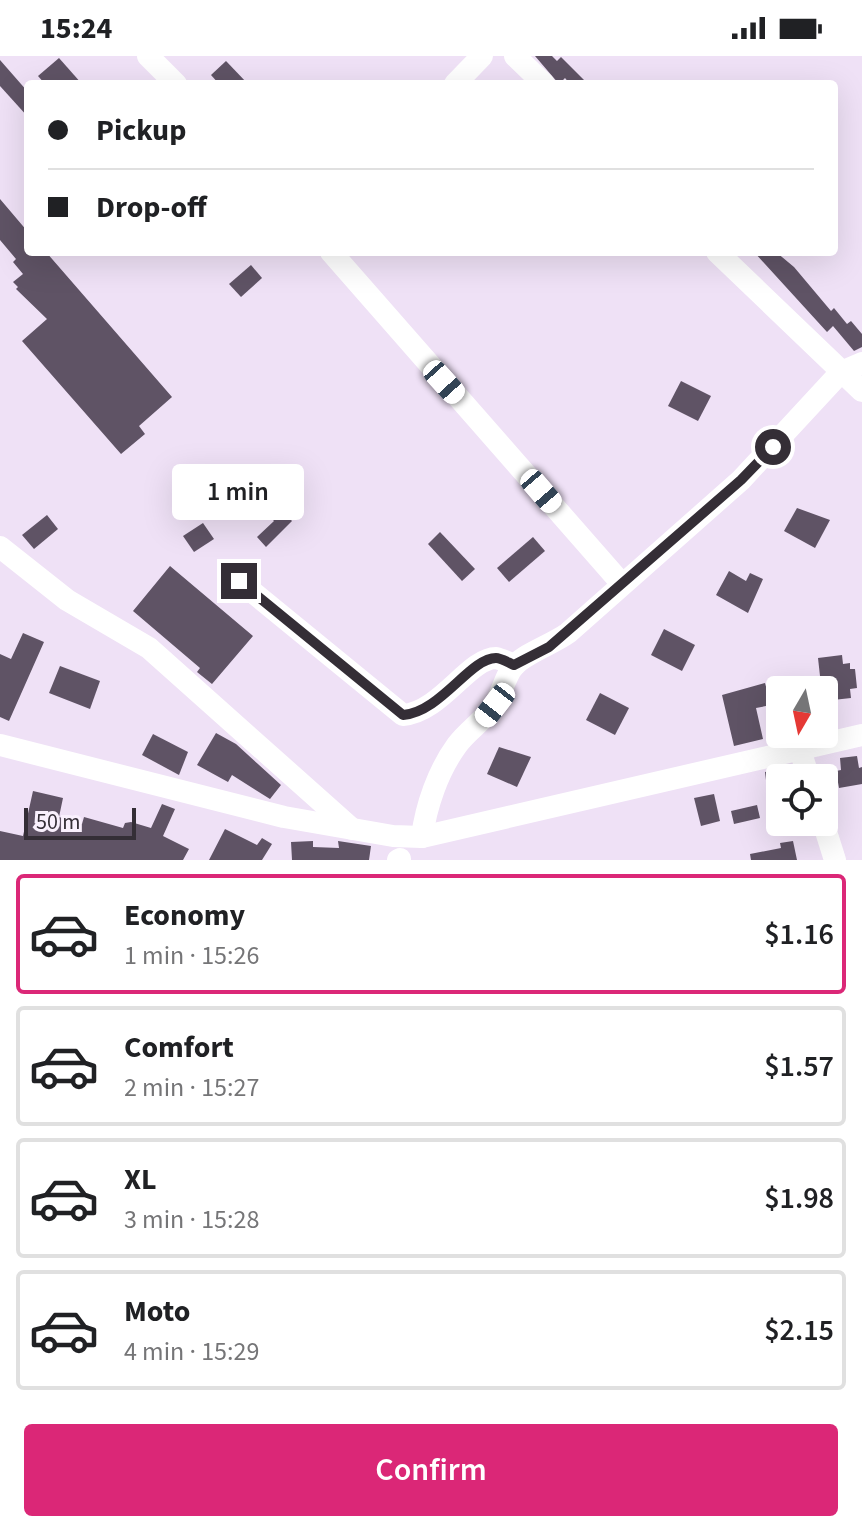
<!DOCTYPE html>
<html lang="en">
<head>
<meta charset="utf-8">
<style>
	body { margin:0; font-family:"Source Sans 3",sans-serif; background:#f6f6f6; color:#202124; height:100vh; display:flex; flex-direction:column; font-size:30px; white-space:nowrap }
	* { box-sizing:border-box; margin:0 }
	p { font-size:26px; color:#757577 }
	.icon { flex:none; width:44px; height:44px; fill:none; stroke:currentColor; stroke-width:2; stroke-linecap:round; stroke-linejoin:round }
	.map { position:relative; height:804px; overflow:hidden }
	.drawer { display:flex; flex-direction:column; background:#fff; flex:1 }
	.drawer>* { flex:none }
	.banner { position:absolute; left:24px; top:24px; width:814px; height:176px; border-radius:8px; box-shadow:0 8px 32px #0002; display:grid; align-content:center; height:176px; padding:0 24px; background:#fff }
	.needle { width:52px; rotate:189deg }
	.fabs { position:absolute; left:766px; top:620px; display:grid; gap:16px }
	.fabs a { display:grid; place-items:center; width:72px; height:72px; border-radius:8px; background:#fff; box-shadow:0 8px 32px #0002; font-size:40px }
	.scale { position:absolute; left:24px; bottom:20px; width:112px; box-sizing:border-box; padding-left:8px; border:4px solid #342e36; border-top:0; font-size:22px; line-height:28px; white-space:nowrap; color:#342e36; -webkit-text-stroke:6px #f9f0fd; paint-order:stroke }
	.end { position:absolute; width:36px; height:36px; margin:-18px; border:10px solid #342e36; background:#fff; box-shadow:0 0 0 4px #fff }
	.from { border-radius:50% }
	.bubble { position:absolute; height:56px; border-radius:8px; background:#fff; box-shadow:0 8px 32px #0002; font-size:26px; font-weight:600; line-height:56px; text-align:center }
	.car { position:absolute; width:24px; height:48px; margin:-24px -12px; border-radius:10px; box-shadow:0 0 6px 2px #0007; background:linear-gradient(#fff 24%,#345 0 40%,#fff 0 76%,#345 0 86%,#fff 0) }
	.banner b { display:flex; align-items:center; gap:28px; height:76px; font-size:30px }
	.banner b+b { border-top:2px solid #e0e0e0 }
	.banner i { width:20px; height:20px; background:#202124 }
	ul { padding:14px 0 0; list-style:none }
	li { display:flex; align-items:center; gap:24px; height:120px; margin:0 16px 12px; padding:0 8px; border:4px solid #e0e0e0; border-radius:8px }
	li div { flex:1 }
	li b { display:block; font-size:30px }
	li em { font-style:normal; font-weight:600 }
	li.current { border-color:#db2777 }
	li>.icon { width:72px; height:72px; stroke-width:1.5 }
	.action { display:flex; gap:16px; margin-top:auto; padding:16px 24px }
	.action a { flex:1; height:92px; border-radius:8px; background:#db2777; color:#fff; font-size:32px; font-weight:600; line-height:92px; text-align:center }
	.status { display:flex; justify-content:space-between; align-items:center; height:56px; padding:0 40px; background:#fff; direction:ltr }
	.status svg { height:22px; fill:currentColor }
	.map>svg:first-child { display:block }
</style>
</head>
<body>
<div class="status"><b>15:24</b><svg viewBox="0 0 49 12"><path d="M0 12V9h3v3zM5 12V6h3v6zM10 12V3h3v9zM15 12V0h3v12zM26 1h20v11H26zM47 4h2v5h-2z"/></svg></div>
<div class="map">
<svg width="862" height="804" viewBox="0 0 862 804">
	<rect width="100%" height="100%" fill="#efe1f6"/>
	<g fill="#5f5365">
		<polygon points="535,0 552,0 557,5 561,1 588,28 570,28 565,22 559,28"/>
		<polygon points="59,2 82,28 45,28 38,20"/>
		<polygon points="0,4 28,36 28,61 0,30"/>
		<polygon points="226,5 248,28 219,28 211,19"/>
		<polygon points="0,143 28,176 28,196 46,196 172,341 139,370 145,378 121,398 22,285 47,263 16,233 18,231 13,226 23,218 13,206 16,203 0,184"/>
		<polygon points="754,196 776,196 794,211 831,255 834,252 847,268 851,265 862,278 862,291 854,295 833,270 827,276"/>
		<polygon points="251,209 262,222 241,241 229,228"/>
		<polygon points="681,325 711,340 698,365 668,350"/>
		<polygon points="270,442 292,465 266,491 257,481 274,465 261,451"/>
		<polygon points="797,452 830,464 815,492 784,475"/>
		<polygon points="47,459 58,473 34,493 22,479"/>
		<polygon points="203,467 214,483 194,496 183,480"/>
		<polygon points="440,476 475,513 462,525 428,488"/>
		<polygon points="533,481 545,495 509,526 497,512"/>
		<polygon points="170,510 253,580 212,628 197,616 200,612 133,555"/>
		<polygon points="729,515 746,525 750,517 763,523 748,557 716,539"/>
		<polygon points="664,573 695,589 682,615 651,599"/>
		<polygon points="23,577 44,586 9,665 0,661 0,598 11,603"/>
		<polygon points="842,599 843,608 850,607 850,613 855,613 857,632 850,633 851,642 833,644 832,634 780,634 779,629 820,620 818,602"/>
		<polygon points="60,610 100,625 90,653 49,637"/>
		<polygon points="765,627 771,649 756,652 763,683 734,690 722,639"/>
		<polygon points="600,637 629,652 615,679 586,664"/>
		<polygon points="216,677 236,688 281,729 270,743 232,719 228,726 197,709"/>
		<polygon points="153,678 188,696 179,719 142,699"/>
		<polygon points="499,691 531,701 517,731 487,718"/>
		<polygon points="857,700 859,712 862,711 862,728 839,732 836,715 841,714 840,702"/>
		<polygon points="780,713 780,771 772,771 765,716"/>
		<polygon points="33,735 63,742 59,761 82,768 84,761 123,772 125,767 131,766 151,772 162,748 175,753 163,780 189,793 183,804 0,804 0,775 23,780"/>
		<polygon points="714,738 720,765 701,770 694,742"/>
		<polygon points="757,749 760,762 734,768 731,755"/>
		<polygon points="225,773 257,789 262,782 272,788 262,804 209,804"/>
		<polygon points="313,785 313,791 339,792 338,785 371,790 369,804 292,804 291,786"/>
		<polygon points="793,785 797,804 751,804 750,798 781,792 780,787"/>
	</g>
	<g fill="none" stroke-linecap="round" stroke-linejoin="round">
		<g stroke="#fff" stroke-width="22">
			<polyline points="148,0 176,28"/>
			<polyline points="515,0 544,28"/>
			<polyline points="455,28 482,0"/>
			<polyline points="331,196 622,528"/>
			<polyline points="717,196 862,335"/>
			<polyline points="0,491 67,544 149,592 352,773"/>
			<path d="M 239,525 L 403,659 C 441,656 469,602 496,602 C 501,603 509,607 514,609"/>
			<polyline points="0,689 284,761 393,780 422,781 862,679"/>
			<polyline points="799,691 809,722"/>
			<polyline points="823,766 835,804"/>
			<path d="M 422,781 C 426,750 438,715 457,689 C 468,674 485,664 495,648 C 502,637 506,617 515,609 C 526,597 553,588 568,577 L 741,424 L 841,316 L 862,307"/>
			<polyline points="398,804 400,803"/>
		</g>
	</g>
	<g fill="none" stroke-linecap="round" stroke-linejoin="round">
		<path stroke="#342e36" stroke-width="10" d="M 239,525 L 403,659 C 441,656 470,602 496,602 C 501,602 509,607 514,609 L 549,591 L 741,424 L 773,391"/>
	</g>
</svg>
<div class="fabs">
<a><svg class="needle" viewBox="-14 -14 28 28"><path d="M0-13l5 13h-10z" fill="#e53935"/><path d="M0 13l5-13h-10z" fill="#757577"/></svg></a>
<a><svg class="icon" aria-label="locate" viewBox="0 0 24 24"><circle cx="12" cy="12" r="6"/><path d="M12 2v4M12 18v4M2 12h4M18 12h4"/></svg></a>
</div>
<div class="scale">50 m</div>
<i class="end from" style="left:773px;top:391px"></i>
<i class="end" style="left:239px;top:525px"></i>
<div class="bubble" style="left:172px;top:408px;width:132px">1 min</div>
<i class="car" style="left:444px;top:326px;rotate:138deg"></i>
<i class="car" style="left:541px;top:435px;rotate:139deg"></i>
<i class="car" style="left:495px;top:649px;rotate:218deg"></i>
<div class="banner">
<b><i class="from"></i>Pickup</b>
<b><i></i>Drop-off</b>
</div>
</div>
<section class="drawer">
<ul>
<li class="current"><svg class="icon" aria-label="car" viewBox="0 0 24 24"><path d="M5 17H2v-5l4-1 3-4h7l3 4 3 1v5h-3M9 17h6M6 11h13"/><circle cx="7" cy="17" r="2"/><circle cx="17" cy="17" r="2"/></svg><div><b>Economy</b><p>1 min · 15:26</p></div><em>$1.16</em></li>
<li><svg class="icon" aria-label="car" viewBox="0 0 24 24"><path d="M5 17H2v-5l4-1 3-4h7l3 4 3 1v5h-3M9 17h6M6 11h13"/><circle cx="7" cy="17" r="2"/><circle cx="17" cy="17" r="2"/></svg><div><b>Comfort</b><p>2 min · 15:27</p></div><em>$1.57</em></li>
<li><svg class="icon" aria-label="car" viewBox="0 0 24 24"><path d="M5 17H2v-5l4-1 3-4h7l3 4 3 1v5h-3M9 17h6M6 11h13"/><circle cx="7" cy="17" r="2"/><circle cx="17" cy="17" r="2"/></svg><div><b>XL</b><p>3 min · 15:28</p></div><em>$1.98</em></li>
<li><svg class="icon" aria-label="car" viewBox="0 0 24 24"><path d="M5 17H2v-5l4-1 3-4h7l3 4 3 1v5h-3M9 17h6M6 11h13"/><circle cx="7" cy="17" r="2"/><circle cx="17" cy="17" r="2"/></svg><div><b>Moto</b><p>4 min · 15:29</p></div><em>$2.15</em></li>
</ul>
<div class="action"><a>Confirm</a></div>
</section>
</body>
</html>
